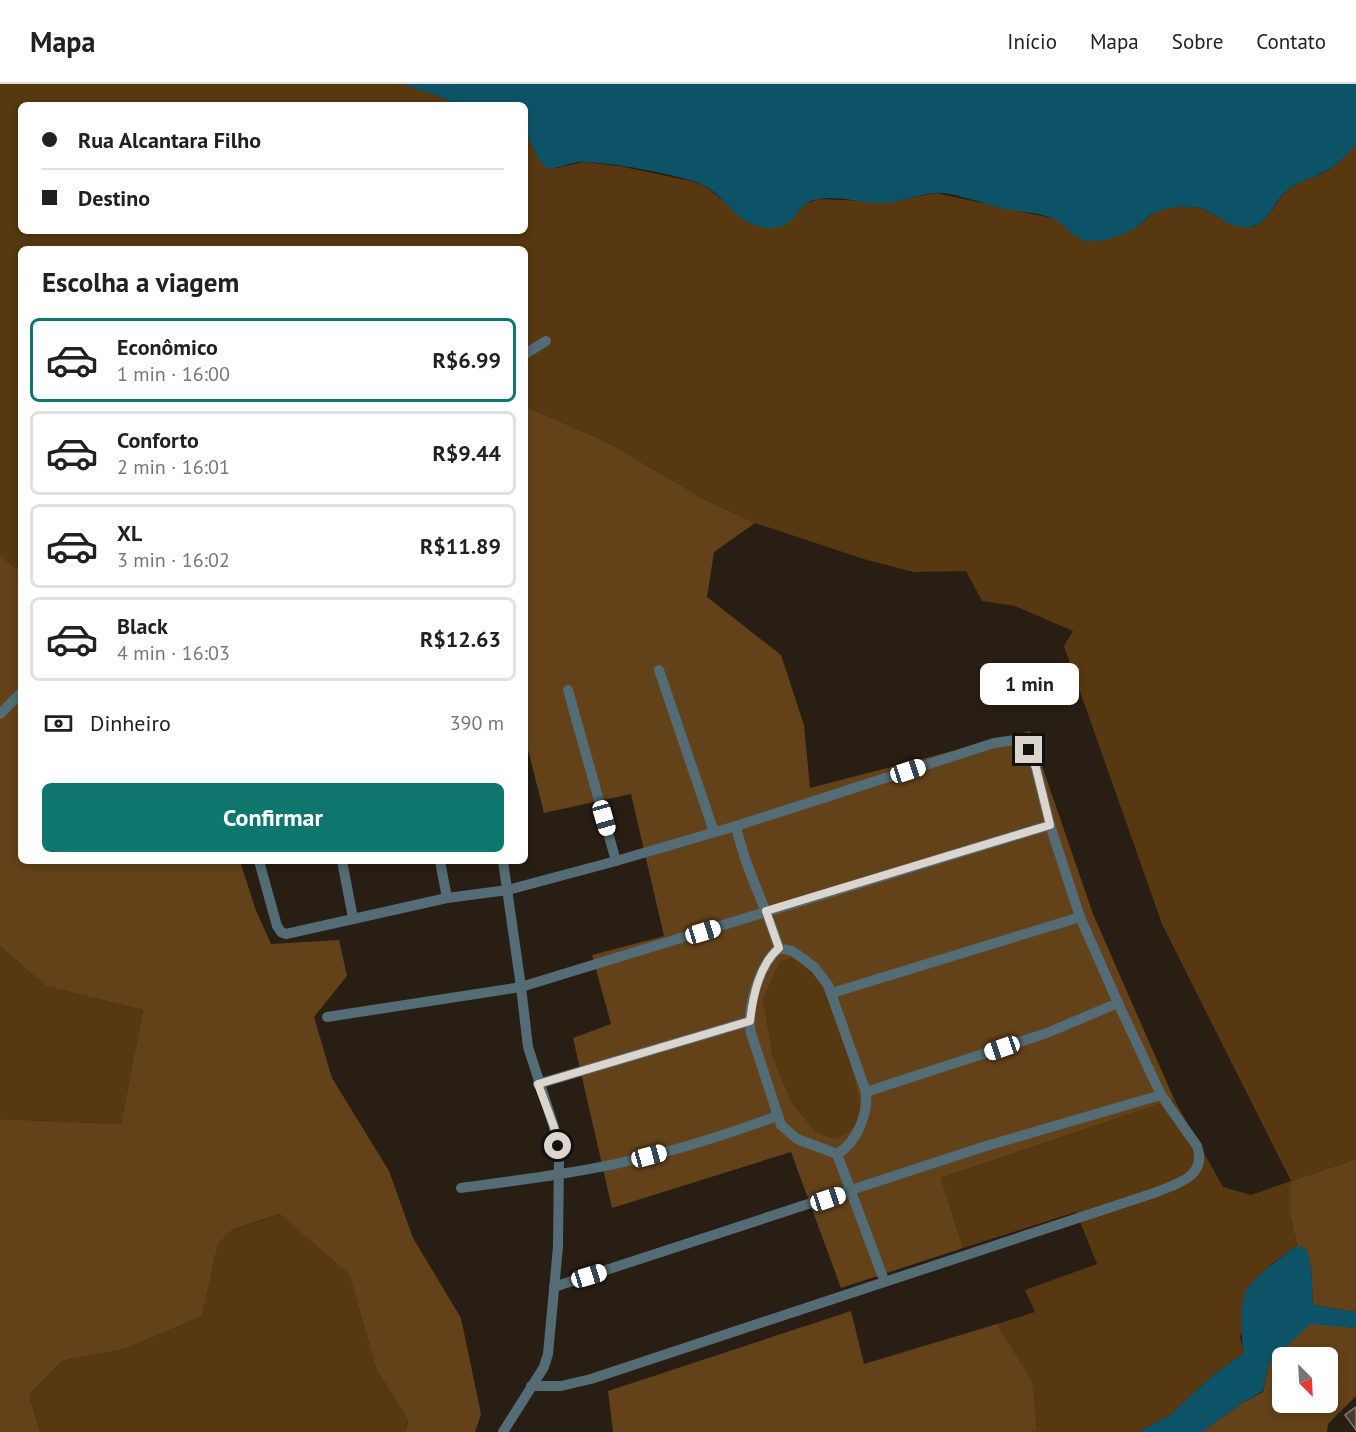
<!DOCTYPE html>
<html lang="pt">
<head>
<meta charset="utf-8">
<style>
	body { margin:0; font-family:"PT Sans",sans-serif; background:#f6f6f6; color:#202124; height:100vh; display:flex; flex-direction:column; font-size:22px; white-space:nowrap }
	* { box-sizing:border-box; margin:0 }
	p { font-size:20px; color:#757577 }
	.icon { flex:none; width:33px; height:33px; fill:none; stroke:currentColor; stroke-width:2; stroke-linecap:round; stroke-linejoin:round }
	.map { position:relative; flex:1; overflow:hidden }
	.side { position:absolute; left:18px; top:162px; width:510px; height:618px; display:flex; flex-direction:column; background:#fff; border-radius:9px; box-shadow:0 3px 9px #0003 }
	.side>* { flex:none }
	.top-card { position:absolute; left:18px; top:18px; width:510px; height:132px; border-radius:9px; box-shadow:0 3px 9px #0003; display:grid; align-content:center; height:132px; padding:0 24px; background:#fff }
	.needle { width:39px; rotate:156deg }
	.controls { position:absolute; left:1272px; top:1263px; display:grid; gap:12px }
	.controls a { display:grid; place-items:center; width:66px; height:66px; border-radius:9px; background:#fff; box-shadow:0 3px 9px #0003; font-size:30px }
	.end { position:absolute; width:27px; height:27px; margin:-14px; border:8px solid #dbd5cd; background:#111; box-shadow:0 0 0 3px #111 }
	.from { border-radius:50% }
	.bubble { position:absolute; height:42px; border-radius:9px; background:#fff; box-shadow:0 3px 9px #0003; font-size:20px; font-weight:700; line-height:42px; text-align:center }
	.car { position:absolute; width:18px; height:36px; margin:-18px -9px; border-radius:8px; box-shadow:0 0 4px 2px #0007; background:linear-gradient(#fff 24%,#345 0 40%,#fff 0 76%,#345 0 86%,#fff 0) }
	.top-card b { display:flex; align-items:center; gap:21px; height:57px; font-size:22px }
	.top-card b+b { border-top:2px solid #e0e0e0 }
	.top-card i { width:15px; height:15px; background:#202124 }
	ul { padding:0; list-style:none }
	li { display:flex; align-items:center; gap:18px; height:84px; margin:0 12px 9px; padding:0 12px; border:3px solid #e0e0e0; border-radius:9px }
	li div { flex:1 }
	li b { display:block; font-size:22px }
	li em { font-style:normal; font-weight:700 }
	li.active { border-color:#0f766e }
	li>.icon { width:54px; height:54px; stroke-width:1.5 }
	h2 { padding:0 24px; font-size:27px; line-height:72px }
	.pay { display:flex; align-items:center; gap:15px; height:66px; padding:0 24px; font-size:22px }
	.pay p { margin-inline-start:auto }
	.action { display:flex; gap:12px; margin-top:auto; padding:12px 24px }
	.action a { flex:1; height:69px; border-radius:9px; background:#0f766e; color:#fff; font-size:24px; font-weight:700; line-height:69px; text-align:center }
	header { display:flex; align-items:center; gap:36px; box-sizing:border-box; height:84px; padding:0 30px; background:#fff; border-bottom:2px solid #e0e0e0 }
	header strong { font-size:28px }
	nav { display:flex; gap:33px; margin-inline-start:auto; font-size:21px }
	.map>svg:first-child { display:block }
</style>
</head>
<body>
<header>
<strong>Mapa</strong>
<nav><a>Início</a><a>Mapa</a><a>Sobre</a><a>Contato</a></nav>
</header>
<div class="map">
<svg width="1356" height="1348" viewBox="0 0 1356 1348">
	<rect width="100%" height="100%" fill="#291e13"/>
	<g fill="#573810">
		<path d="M 0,0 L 402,0 L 438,12 L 458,21 L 21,21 L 21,147 L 525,147 L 525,48 L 540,77 L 557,84 L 584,78 L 619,82 L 691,97 L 705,102 L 753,141 L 818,115 L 890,118 L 936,109 L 1051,134 L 1109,154 C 1117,151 1127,149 1135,144 C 1141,141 1146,134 1153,130 C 1164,123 1189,120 1202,125 C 1218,131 1231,144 1249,143 C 1267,143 1275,116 1288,106 C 1298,97 1313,94 1325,88 C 1337,81 1347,71 1356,60 L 1356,1075 L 1291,1097 L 1291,1134 L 1297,1161 L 1269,1182 L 1240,1253 L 1244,1269 L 1213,1291 L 1170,1331 L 1138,1348 L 1032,1348 L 1037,1345 L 1031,1298 L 997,1240 L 1035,1228 L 1025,1206 L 1097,1180 L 1076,1128 L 963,1164 L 941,1094 L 1174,1015 L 1223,1103 L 1251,1111 L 1291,1097 L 1162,840 L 1064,562 L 1073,547 L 1015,522 L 982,517 L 966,487 L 914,488 L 867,476 L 755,439 L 702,414 L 611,360 L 525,322 L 525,165 L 21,165 L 21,489 L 0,471 Z"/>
		<polygon points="0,862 46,902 143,926 121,1040 0,1035"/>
		<path d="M 793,873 C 803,880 814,889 820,899 C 830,920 866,1013 859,1033 C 855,1044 846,1050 836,1055 L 816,1048 L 792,1019 L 773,973 L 763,915 L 780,877 Z"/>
		<polygon points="281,1130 349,1190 376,1284 408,1337 405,1348 40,1348 29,1311 62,1277 125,1265 202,1232 218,1160 233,1145"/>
	</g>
	<g fill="#634219" fill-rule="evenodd">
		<path d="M 525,322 L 611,360 L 702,414 L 755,439 L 714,468 L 707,513 L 781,571 L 804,641 L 810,704 L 1030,647 L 1093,830 L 1174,1015 L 941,1094 L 963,1164 L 841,1204 L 791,1068 L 612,1124 L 573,954 L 611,940 L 592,871 L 664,852 L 631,710 L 544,729 L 525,654 ZM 793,873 C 803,880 814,889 820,899 C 830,920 866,1013 859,1033 C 855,1044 846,1050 836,1055 L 816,1048 L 792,1019 L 773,973 L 763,915 L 780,878 Z"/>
		<polygon points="0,471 21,489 21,777 240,777 255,824 271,860 339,856 347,892 314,933 332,994 389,1087 413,1154 461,1234 481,1330 475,1348 405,1348 408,1337 376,1284 349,1190 280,1130 233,1145 218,1160 202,1232 125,1265 62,1277 29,1311 40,1348 0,1348 0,1035 121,1040 143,926 46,902 0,862"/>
		<polygon points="1356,1075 1356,1228 1313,1221 1311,1185 1307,1166 1297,1161 1291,1134 1291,1097"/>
		<polygon points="851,1227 864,1280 997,1240 1032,1298 1037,1346 1032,1348 613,1348 608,1307"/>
		<path d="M 1310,1239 L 1356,1244 L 1356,1312 L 1328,1340 L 1327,1348 L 1202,1348 L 1242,1319 L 1263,1308 L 1269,1279 ZM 1282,1274 L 1328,1274 L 1328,1318 L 1282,1318 Z"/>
	</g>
	<g fill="#0d5367">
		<path d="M 402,0 L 1356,0 L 1356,60 C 1347,71 1338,80 1326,87 C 1314,94 1300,96 1289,105 C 1276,114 1270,135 1256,141 C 1232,152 1215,124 1193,123 C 1182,122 1167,123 1157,128 C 1148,131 1143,139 1135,144 C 1122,152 1099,160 1083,156 C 1071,152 1065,140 1054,135 C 1039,128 1020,128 1005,125 C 986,121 952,107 934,109 C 916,111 899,119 881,119 C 860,119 838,111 817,115 C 792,121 798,150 761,143 C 736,139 724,111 703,101 C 678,90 610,78 582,78 C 570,78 560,85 547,84 L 540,77 L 525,48 L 525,21 L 458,21 L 438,12 Z"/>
		<path d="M 1297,1161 L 1307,1166 L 1311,1185 L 1313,1221 L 1356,1228 L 1356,1244 L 1310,1240 L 1269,1279 L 1263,1307 L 1242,1319 L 1202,1348 L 1138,1348 L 1170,1331 L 1213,1291 L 1244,1269 C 1241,1256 1240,1220 1245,1208 C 1253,1193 1283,1172 1297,1161 Z"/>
	</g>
	<polygon fill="#463b2f" stroke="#85786b" stroke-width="1.5" points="1356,1323 1356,1346 1345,1331"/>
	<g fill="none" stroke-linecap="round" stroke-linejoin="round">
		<g stroke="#536c75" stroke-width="10">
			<polyline points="525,270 546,257"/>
			<polyline points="659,586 714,748"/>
			<polyline points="568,606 616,777"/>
			<polyline points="0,630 21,609"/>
			<path d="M 736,742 C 745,785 766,822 779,864 L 792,867 L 805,876 L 815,884 L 828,901 L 866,1008 C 868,1030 857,1059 837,1070 L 884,1196"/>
			<path d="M 259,777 L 277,842 L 281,848 L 286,850 L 447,814 L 508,806 L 616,777 L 736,742 L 994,659 L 1015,656 L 1029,666 L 1036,684 L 1050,741 L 1080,833 L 1118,919 L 1161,1011 L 1197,1062 C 1208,1093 1176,1100 1154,1109 L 591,1295 L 561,1302 L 531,1302"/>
			<polyline points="342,777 353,834"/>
			<polyline points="440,777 447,814"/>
			<polyline points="503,777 521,903 528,963 554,1043 559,1071 558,1163 548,1270 544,1283 503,1348"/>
			<path d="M 779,864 C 760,880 746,924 751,949 L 781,1041 L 797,1055 L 837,1070"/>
			<polyline points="832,909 1080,833"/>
			<polyline points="327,933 521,903 1050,741"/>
			<polyline points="538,1000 750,937"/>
			<polyline points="866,1008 1047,949 1118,919"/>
			<path d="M 461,1104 C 520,1096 579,1089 637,1075 C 685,1064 731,1049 777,1032"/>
			<polyline points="554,1203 986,1062 1161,1011"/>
		</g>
	</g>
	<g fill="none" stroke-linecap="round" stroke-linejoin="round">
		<path stroke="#dbd5cd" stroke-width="8" d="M 558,1062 L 554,1043 L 538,1000 L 750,937 C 753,912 759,881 779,864 L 766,827 L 1050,741 L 1036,684 L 1029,666"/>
	</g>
</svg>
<div class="controls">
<a><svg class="needle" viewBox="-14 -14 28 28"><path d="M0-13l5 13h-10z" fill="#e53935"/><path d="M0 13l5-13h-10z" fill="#757577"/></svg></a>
</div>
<i class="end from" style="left:558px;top:1062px"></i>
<i class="end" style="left:1029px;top:666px"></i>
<div class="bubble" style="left:980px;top:579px;width:99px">1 min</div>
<i class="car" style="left:908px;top:687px;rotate:72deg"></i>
<i class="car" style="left:604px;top:734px;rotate:164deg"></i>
<i class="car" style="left:703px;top:848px;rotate:73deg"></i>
<i class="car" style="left:1002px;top:964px;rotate:251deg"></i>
<i class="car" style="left:649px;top:1072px;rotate:75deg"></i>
<i class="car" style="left:828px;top:1115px;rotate:72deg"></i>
<i class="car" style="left:589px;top:1192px;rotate:73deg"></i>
<div class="top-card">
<b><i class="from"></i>Rua Alcantara Filho</b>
<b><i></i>Destino</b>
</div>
<section class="side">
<h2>Escolha a viagem</h2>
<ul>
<li class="active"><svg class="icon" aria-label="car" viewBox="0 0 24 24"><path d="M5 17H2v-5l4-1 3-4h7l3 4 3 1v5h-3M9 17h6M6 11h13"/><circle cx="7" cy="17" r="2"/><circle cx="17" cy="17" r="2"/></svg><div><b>Econômico</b><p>1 min · 16:00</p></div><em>R$6.99</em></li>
<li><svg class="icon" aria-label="car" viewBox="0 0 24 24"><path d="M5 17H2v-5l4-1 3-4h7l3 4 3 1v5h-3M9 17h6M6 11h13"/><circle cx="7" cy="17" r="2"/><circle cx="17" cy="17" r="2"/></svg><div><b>Conforto</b><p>2 min · 16:01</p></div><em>R$9.44</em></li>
<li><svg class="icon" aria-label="car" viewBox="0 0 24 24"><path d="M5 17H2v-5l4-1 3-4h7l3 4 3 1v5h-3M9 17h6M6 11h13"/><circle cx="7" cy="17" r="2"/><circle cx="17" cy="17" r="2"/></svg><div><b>XL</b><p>3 min · 16:02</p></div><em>R$11.89</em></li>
<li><svg class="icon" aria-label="car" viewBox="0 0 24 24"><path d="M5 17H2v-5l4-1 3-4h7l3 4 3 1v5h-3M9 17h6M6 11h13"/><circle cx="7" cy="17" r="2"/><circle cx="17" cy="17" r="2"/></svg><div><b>Black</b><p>4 min · 16:03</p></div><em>R$12.63</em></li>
</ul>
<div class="pay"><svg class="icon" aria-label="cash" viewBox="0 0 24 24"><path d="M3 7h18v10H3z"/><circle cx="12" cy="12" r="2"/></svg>Dinheiro<p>390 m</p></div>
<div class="action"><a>Confirmar</a></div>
</section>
</div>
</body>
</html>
